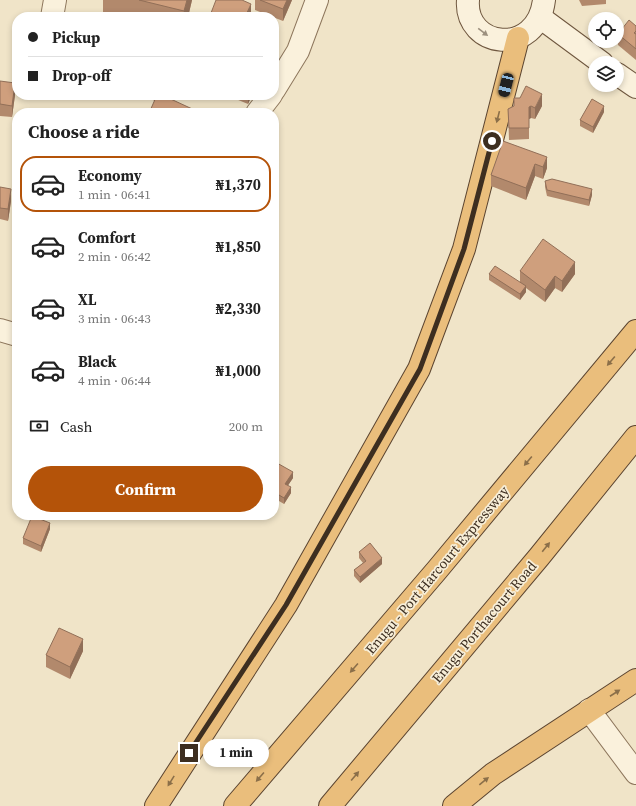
<!DOCTYPE html>
<html lang="en">
<head>
<meta charset="utf-8">
<style>
	body { margin:0; font-family:"Source Serif 4",serif; background:#f2f2f2; color:#222; height:100vh; display:flex; flex-direction:column; font-size:15px; white-space:nowrap }
	* { box-sizing:border-box; margin:0 }
	p { font-size:13px; color:#767676 }
	.icon { flex:none; width:22px; height:22px; fill:none; stroke:currentColor; stroke-width:2; stroke-linecap:round; stroke-linejoin:round }
	.map { position:relative; flex:1; overflow:hidden }
	.details { position:absolute; left:12px; top:108px; width:267px; height:412px; display:flex; flex-direction:column; background:#fff; border-radius:16px; box-shadow:0 2px 6px #0003 }
	.details>* { flex:none }
	.guide { position:absolute; left:12px; top:12px; width:267px; height:88px; border-radius:16px; box-shadow:0 2px 6px #0003; display:grid; align-content:center; height:88px; padding:0 16px; background:#fff }
	.controls { position:absolute; left:588px; top:12px; display:grid; gap:8px }
	.controls a { display:grid; place-items:center; width:36px; height:36px; border-radius:50%; background:#fff; box-shadow:0 2px 6px #0003; font-size:20px }
	.end { position:absolute; width:18px; height:18px; margin:-9px; border:5px solid #3d2e20; background:#fff; box-shadow:0 0 0 2px #fff }
	.from { border-radius:50% }
	.bubble { position:absolute; height:28px; border-radius:14px; background:#fff; box-shadow:0 2px 6px #0003; font-size:13px; font-weight:700; line-height:28px; text-align:center }
	.car { position:absolute; width:12px; height:24px; margin:-12px -6px; border-radius:5px; box-shadow:0 0 3px 1px #0007; background:linear-gradient(#222 24%,#8ab4d8 0 40%,#222 0 76%,#8ab4d8 0 86%,#222 0) }
	.guide b { display:flex; align-items:center; gap:14px; height:38px; font-size:15px }
	.guide b+b { border-top:1px solid #e0e0e0 }
	.guide i { width:10px; height:10px; background:#222 }
	ul { padding:0; list-style:none }
	li { display:flex; align-items:center; gap:12px; height:56px; margin:0 8px 6px; padding:0 8px; border:2px solid transparent; border-radius:16px }
	li div { flex:1 }
	li b { display:block; font-size:15px }
	li em { font-style:normal; font-weight:700 }
	li.active { border-color:#b45309 }
	li>.icon { width:36px; height:36px; stroke-width:1.5 }
	h2 { padding:0 16px; font-size:18px; line-height:48px }
	.pay { display:flex; align-items:center; gap:10px; height:44px; padding:0 16px; font-size:15px }
	.pay p { margin-inline-start:auto }
	.button { display:flex; gap:8px; margin-top:auto; padding:8px 16px }
	.button a { flex:1; height:46px; border-radius:24px; background:#b45309; color:#fff; font-size:16px; font-weight:700; line-height:46px; text-align:center }
	.map>svg:first-child { display:block }
</style>
</head>
<body>
<div class="map">
<svg width="636" height="806" viewBox="0 0 636 806">
	<rect width="100%" height="100%" fill="#f0e4c8"/>
	<g fill="none" stroke-linecap="round" stroke-linejoin="round">
		<g stroke="#8d765c" stroke-width="24">
			<g id="minor">
				<polyline points="52,17 55,0"/>
				<polyline points="274,90 298,51 317,0"/>
				<polyline points="257,113 271,95"/>
				<polyline points="0,330 17,335"/>
				<polyline points="589,710 636,773"/>
			</g>
		</g>
		<g stroke="#6f573f" stroke-width="24">
			<g id="secondary">
				<path d="M 468,0 C 464,48 537,58 544,0"/>
				<polyline points="541,18 602,63"/>
				<polyline points="617,74 636,87"/>
			</g>
		</g>
		<g stroke="#5b4430" stroke-width="24">
			<g id="trunk">
				<polyline points="156,806 286,605 419,369 464,249 518,38"/>
				<polyline points="235,806 437,570 636,331"/>
				<polyline points="330,806 539,557 636,437"/>
				<polyline points="454,806 493,774 636,680"/>
			</g>
		</g>
		<use href="#minor" stroke="#faf1dc" stroke-width="22"/>
		<use href="#secondary" stroke="#faf1dc" stroke-width="22"/>
		<use href="#trunk" stroke="#eabe7c" stroke-width="22"/>
	</g>
	<g fill="#b2896c">
		<polygon points="103,0 192,0 188,17 123,17 103,12"/>
		<polygon points="255,0 292,0 283,21 255,10"/>
		<polygon points="579,0 606,0 606,4 582,6"/>
		<polygon points="211,13 251,15 250,17 211,17"/>
		<polygon points="636,26 636,60 618,45 618,34"/>
		<polygon points="0,81 15,95 12,117 0,116"/>
		<polygon points="93,95 107,95 106,98"/>
		<polygon points="148,95 172,95 155,101 148,98"/>
		<polygon points="226,95 252,95 248,104"/>
		<polygon points="514,106 542,106 535,119 531,118 529,119 529,139 509,140 508,109"/>
		<polygon points="604,112 593,133 580,126 580,120"/>
		<polygon points="503,141 547,168 543,179 535,176 526,200 491,186 491,175"/>
		<polygon points="545,181 592,195 589,206 547,196 545,187"/>
		<polygon points="0,187 11,201 8,221 0,219"/>
		<polygon points="520,271 575,274 562,292 555,288 545,302 526,288 526,292 520,300 489,280 489,274 520,282"/>
		<polygon points="274,467 293,478 288,485 291,493 284,504 274,498"/>
		<polygon points="50,529 41,552 23,544 23,538"/>
		<polygon points="359,552 382,564 360,583 354,576 354,570 363,563 359,558"/>
		<polygon points="83,651 70,679 46,667 46,655"/>
	</g>
	<g fill="#916f58">
		<polygon points="187,0 192,0 188,17 184,17 184,11"/>
		<polygon points="287,0 292,0 283,21 283,9"/>
		<polygon points="251,4 251,15 250,17 245,17"/>
		<polygon points="15,83 15,95 12,117 12,106"/>
		<polygon points="542,94 542,106 535,119 535,108"/>
		<polygon points="168,95 172,95 165,107 165,101"/>
		<polygon points="248,95 252,95 248,104"/>
		<polygon points="531,106 531,118 529,119 529,107"/>
		<polygon points="604,106 604,112 593,133 593,127"/>
		<polygon points="547,157 547,168 543,179 543,167"/>
		<polygon points="535,164 535,176 526,200 526,188"/>
		<polygon points="11,189 11,201 8,221 8,209"/>
		<polygon points="592,189 592,195 589,206 589,200"/>
		<polygon points="575,262 575,274 562,292 562,281"/>
		<polygon points="555,276 555,288 545,302 545,290"/>
		<polygon points="526,286 526,292 520,300 520,294"/>
		<polygon points="293,472 293,478 285,490 285,484"/>
		<polygon points="291,487 291,493 284,504 284,498"/>
		<polygon points="50,523 50,529 41,552 41,546"/>
		<polygon points="382,558 382,564 360,583 360,577"/>
		<polygon points="83,639 83,651 70,679 70,667"/>
	</g>
	<g fill="#cf9f7d" stroke="#916f58">
		<polygon points="139,0 187,0 184,11"/>
		<polygon points="216,0 242,0 251,4 245,17 219,17 211,13"/>
		<polygon points="260,0 287,0 283,9"/>
		<polygon points="629,20 636,26 636,31 634,33 636,34 636,49 618,34"/>
		<polygon points="0,81 15,83 12,106 0,104"/>
		<polygon points="526,86 542,94 535,108 531,106 529,107 529,128 509,128 508,109 514,106 514,98 520,98"/>
		<polygon points="157,95 162,95 201,113 149,113"/>
		<polygon points="162,95 168,95 167,97"/>
		<polygon points="592,99 604,106 593,127 580,120"/>
		<polygon points="503,141 547,157 543,167 535,164 526,188 491,175"/>
		<polygon points="552,179 592,189 589,200 547,190 545,181"/>
		<polygon points="0,187 11,189 8,209 0,208"/>
		<polygon points="543,239 575,262 562,281 555,276 545,290 520,271"/>
		<polygon points="495,266 526,286 520,294 489,274"/>
		<polygon points="277,463 293,472 285,484 291,487 284,498 274,492 274,467"/>
		<polygon points="32,516 50,523 41,546 23,538"/>
		<polygon points="370,543 382,558 360,577 354,570 366,561 359,552"/>
		<polygon points="59,628 83,639 70,667 46,655"/>
	</g>
	<defs><path id="oneway-solid" d="M-6-.8H1V-3.2L6.5 0L1 3.2V.8H-6Z"/></defs>
	<use fill="#9c907e" href="#oneway-solid" transform="translate(483 32) rotate(37)"/>
	<g fill="#8b6f49">
		<use href="#oneway-solid" transform="translate(498 117) rotate(104)"/>
		<use href="#oneway-solid" transform="translate(611 361) rotate(130)"/>
		<use href="#oneway-solid" transform="translate(528 461) rotate(130)"/>
		<use href="#oneway-solid" transform="translate(546 547) rotate(-51)"/>
		<use href="#oneway-solid" transform="translate(354 668) rotate(131)"/>
		<use href="#oneway-solid" transform="translate(615 693) rotate(-33)"/>
		<use href="#oneway-solid" transform="translate(355 776) rotate(-50)"/>
		<use href="#oneway-solid" transform="translate(260 777) rotate(131)"/>
		<use href="#oneway-solid" transform="translate(171 781) rotate(122)"/>
		<use href="#oneway-solid" transform="translate(484 781) rotate(-39)"/>
	</g>
	<g fill="none" stroke-linecap="round" stroke-linejoin="round">
		<polyline stroke="#3d2e20" stroke-width="5" points="189,753 286,605 420,369 464,249 492,141"/>
	</g>
	<g text-anchor="middle" stroke-width="3.5" stroke-linejoin="round" paint-order="stroke">
		<g font-size="14" fill="#3d2e20" stroke="#f7eed8">
			<text transform="translate(437 570) rotate(-50)" y="5">Enugu - Port Harcourt Expressway</text>
			<text transform="translate(484 622) rotate(-50)" y="5">Enugu Porthacourt Road</text>
		</g>
	</g>
</svg>
<div class="controls">
<a><svg class="icon" aria-label="locate" viewBox="0 0 24 24"><circle cx="12" cy="12" r="6"/><path d="M12 2v4M12 18v4M2 12h4M18 12h4"/></svg></a>
<a><svg class="icon" aria-label="layers" viewBox="0 0 24 24"><path d="M12 4l9 5-9 5-9-5zM3 14l9 5 9-5"/></svg></a>
</div>
<i class="end from" style="left:492px;top:141px"></i>
<i class="end" style="left:189px;top:753px"></i>
<div class="bubble" style="left:203px;top:739px;width:66px">1 min</div>
<i class="car" style="left:506px;top:85px;rotate:194deg"></i>
<div class="guide">
<b><i class="from"></i>Pickup</b>
<b><i></i>Drop-off</b>
</div>
<section class="details">
<h2>Choose a ride</h2>
<ul>
<li class="active"><svg class="icon" aria-label="car" viewBox="0 0 24 24"><path d="M5 17H2v-5l4-1 3-4h7l3 4 3 1v5h-3M9 17h6M6 11h13"/><circle cx="7" cy="17" r="2"/><circle cx="17" cy="17" r="2"/></svg><div><b>Economy</b><p>1 min · 06:41</p></div><em>₦1,370</em></li>
<li><svg class="icon" aria-label="car" viewBox="0 0 24 24"><path d="M5 17H2v-5l4-1 3-4h7l3 4 3 1v5h-3M9 17h6M6 11h13"/><circle cx="7" cy="17" r="2"/><circle cx="17" cy="17" r="2"/></svg><div><b>Comfort</b><p>2 min · 06:42</p></div><em>₦1,850</em></li>
<li><svg class="icon" aria-label="car" viewBox="0 0 24 24"><path d="M5 17H2v-5l4-1 3-4h7l3 4 3 1v5h-3M9 17h6M6 11h13"/><circle cx="7" cy="17" r="2"/><circle cx="17" cy="17" r="2"/></svg><div><b>XL</b><p>3 min · 06:43</p></div><em>₦2,330</em></li>
<li><svg class="icon" aria-label="car" viewBox="0 0 24 24"><path d="M5 17H2v-5l4-1 3-4h7l3 4 3 1v5h-3M9 17h6M6 11h13"/><circle cx="7" cy="17" r="2"/><circle cx="17" cy="17" r="2"/></svg><div><b>Black</b><p>4 min · 06:44</p></div><em>₦1,000</em></li>
</ul>
<div class="pay"><svg class="icon" aria-label="cash" viewBox="0 0 24 24"><path d="M3 7h18v10H3z"/><circle cx="12" cy="12" r="2"/></svg>Cash<p>200 m</p></div>
<div class="button"><a>Confirm</a></div>
</section>
</div>
</body>
</html>
